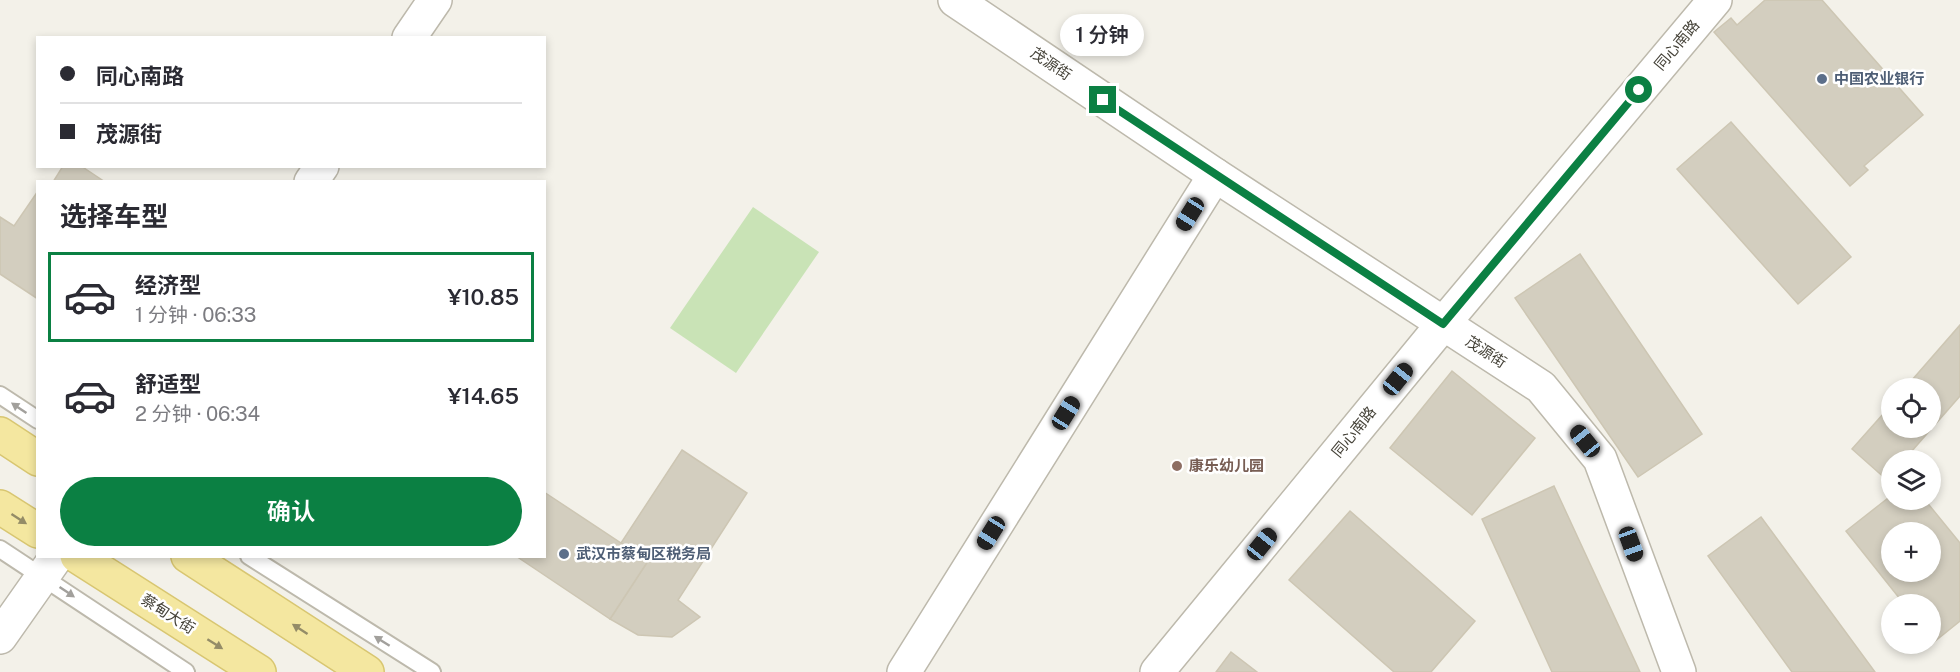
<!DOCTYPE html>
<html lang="zh">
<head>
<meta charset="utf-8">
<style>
	body { margin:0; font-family:"Public Sans","Noto Sans SC",sans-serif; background:#f2f2f3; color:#2b2b33; height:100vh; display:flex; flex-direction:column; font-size:22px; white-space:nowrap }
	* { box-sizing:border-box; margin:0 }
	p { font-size:20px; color:#7c7c81 }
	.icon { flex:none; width:33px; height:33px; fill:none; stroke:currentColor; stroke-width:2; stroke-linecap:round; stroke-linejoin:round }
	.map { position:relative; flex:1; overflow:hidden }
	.details { position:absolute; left:36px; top:180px; width:510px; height:378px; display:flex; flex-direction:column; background:#fff; border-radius:0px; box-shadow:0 3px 9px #0003 }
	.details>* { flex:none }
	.hud { position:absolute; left:36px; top:36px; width:510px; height:132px; border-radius:0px; box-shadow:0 3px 9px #0003; display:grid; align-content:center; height:132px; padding:0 24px; background:#fff }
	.fabs { position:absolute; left:1881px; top:378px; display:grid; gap:12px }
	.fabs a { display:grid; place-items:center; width:60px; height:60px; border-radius:50%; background:#fff; box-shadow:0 3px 9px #0003; font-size:30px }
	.end { position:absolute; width:27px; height:27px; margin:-14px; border:8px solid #0b8043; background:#fff; box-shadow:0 0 0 3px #fff }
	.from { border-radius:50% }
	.bubble { position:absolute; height:42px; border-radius:21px; background:#fff; box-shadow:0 3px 9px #0003; font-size:20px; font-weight:600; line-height:42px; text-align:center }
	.car { position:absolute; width:18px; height:36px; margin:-18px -9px; border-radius:8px; box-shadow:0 0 4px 2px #0007; background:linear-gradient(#222 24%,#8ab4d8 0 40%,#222 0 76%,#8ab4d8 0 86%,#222 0) }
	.hud b { display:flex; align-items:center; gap:21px; height:57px; font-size:22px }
	.hud b+b { border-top:2px solid #e1e1e2 }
	.hud i { width:15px; height:15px; background:#2b2b33 }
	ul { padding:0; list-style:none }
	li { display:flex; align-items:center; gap:18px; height:90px; margin:0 12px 9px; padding:0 12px; border:3px solid transparent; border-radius:0px }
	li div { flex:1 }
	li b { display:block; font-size:22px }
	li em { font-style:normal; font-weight:600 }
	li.current { border-color:#0b8043 }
	li>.icon { width:54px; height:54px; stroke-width:1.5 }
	h2 { padding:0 24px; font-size:27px; line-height:72px }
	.button { display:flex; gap:12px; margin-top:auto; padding:12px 24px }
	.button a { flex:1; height:69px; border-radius:36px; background:#0b8043; color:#fff; font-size:24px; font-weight:600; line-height:69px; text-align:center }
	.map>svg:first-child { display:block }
</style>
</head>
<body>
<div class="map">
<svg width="1960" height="672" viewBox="0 0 1960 672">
	<rect width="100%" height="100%" fill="#f3f1e9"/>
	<polygon fill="#c9e3b6" points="753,207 819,252 736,373 670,328"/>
	<g fill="#d3cebf" stroke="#cdc6b3" stroke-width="1.5" fill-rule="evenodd">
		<polygon points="1765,0 1822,0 1923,115 1864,166 1868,170 1850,186 1714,32 1731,18 1737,25"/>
		<polygon points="1731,122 1851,257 1798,304 1677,169"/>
		<polygon points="63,166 81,166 105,182 53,182"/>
		<polygon points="38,191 38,299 0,274 0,217 14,226"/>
		<polygon points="1580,254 1702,434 1638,477 1515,298"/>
		<polygon points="1960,325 1960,396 1904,460 1892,460 1892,475 1887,480 1852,449 1892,404 1892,428 1930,428 1930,388 1905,388"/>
		<polygon points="1452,371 1535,438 1472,515 1390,448"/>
		<polygon points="682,450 747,493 678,600 700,617 672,637 638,635 610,619 648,561 621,543"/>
		<polygon points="1554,486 1640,672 1552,672 1482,519"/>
		<polygon points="544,492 648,561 610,619 516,556 544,556"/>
		<path d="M 1892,495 L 1892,500 L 1925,500 L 1960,543 L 1960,621 L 1934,642 L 1930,637 L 1930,604 L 1904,604 L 1846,531 ZM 1892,532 L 1930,532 L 1930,572 L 1892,572 Z"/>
		<polygon points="1350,511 1475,621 1431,672 1394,672 1289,580"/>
		<polygon points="1761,517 1875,672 1792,672 1708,556"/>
		<polygon points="1231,652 1257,672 1216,672"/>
	</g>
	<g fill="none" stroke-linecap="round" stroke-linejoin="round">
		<g stroke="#bdb9ac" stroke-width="20">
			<g id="service">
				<polyline points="0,395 38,420"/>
				<polyline points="0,549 186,672"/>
				<polyline points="249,556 432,672"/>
			</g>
		</g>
		<g stroke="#bdb9ac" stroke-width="36">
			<g id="minor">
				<polyline points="955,0 1215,175 1541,387 1600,459 1679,672"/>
				<polyline points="409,38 435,0"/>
				<polyline points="311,182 322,166"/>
				<polyline points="0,637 57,556"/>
				<polyline points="904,672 1215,175"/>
				<polyline points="1157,672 1443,324 1715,0"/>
			</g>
		</g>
		<g stroke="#d8c671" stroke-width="36">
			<g id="primary">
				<polyline points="0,434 38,459"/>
				<polyline points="0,507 38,531"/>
				<polyline points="77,556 259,672"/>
				<polyline points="188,556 367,672"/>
			</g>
		</g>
		<use href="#service" stroke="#fff" stroke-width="16"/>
		<use href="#minor" stroke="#fff" stroke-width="33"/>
		<use href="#primary" stroke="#f4e7a0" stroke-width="33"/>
	</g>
	<defs><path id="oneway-solid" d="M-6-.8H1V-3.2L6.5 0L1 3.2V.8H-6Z" transform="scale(1.5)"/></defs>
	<g fill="#a2a09c">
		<use href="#oneway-solid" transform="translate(19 408) rotate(-146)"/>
		<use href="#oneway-solid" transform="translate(67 592) rotate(34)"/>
		<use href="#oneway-solid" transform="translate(382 641) rotate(-148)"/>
	</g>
	<g fill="#948c67">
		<use href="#oneway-solid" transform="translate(19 519) rotate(33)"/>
		<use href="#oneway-solid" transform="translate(300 629) rotate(-147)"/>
		<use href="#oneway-solid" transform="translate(215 644) rotate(32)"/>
	</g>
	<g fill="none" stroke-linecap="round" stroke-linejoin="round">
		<polyline stroke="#0b8043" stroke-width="8" points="1103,100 1443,324 1639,90"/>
	</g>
	<g fill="#5c6f8a" stroke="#fff" stroke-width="2">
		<circle cx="1822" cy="79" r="6"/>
		<circle cx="564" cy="554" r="6"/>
	</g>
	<circle fill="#8d6e63" stroke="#fff" stroke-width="2" cx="1177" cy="466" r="6"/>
	<g text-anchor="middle" stroke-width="5" stroke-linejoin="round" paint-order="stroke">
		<g font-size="15" fill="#454238" stroke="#fff">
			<text transform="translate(1677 45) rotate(-50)" y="5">同心南路</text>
			<text transform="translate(1051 64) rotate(34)" y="5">茂源街</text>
			<text transform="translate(1486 352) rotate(33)" y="5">茂源街</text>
			<text transform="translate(1354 432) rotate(-51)" y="5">同心南路</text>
			<text transform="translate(168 614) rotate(32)" y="5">蔡甸大街</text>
		</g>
		<g font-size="15" font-weight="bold" fill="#4e5e75" stroke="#fff" text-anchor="start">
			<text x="1834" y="84">中国农业银行</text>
			<text x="576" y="559">武汉市蔡甸区税务局</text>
		</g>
		<g font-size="15" font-weight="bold" fill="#785e54" stroke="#fff" text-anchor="start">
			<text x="1189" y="471">康乐幼儿园</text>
		</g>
	</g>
</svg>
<div class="fabs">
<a><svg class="icon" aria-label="locate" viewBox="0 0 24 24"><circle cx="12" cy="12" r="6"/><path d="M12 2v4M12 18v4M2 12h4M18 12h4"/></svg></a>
<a><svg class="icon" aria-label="layers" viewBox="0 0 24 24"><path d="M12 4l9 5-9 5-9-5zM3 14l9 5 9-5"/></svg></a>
<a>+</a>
<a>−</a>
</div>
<i class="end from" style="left:1639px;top:90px"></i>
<i class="end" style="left:1103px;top:100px"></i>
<div class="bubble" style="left:1060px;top:14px;width:84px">1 分钟</div>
<i class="car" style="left:1190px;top:214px;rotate:212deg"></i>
<i class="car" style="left:1398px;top:379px;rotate:39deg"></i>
<i class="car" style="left:1066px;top:413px;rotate:32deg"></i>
<i class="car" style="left:1585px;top:441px;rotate:321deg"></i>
<i class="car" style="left:991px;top:533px;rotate:212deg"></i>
<i class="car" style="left:1262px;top:544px;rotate:39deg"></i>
<i class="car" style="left:1631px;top:544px;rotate:160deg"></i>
<div class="hud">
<b><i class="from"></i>同心南路</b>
<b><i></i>茂源街</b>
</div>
<section class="details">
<h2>选择车型</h2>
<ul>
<li class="current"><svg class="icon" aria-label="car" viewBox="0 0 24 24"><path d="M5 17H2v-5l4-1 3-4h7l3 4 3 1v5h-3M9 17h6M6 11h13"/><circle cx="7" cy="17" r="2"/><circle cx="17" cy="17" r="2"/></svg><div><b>经济型</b><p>1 分钟 · 06:33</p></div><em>¥10.85</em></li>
<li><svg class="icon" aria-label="car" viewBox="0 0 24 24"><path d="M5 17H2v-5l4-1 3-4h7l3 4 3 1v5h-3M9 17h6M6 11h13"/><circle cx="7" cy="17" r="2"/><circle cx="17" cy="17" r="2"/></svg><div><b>舒适型</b><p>2 分钟 · 06:34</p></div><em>¥14.65</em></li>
</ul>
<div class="button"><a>确认</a></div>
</section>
</div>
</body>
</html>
